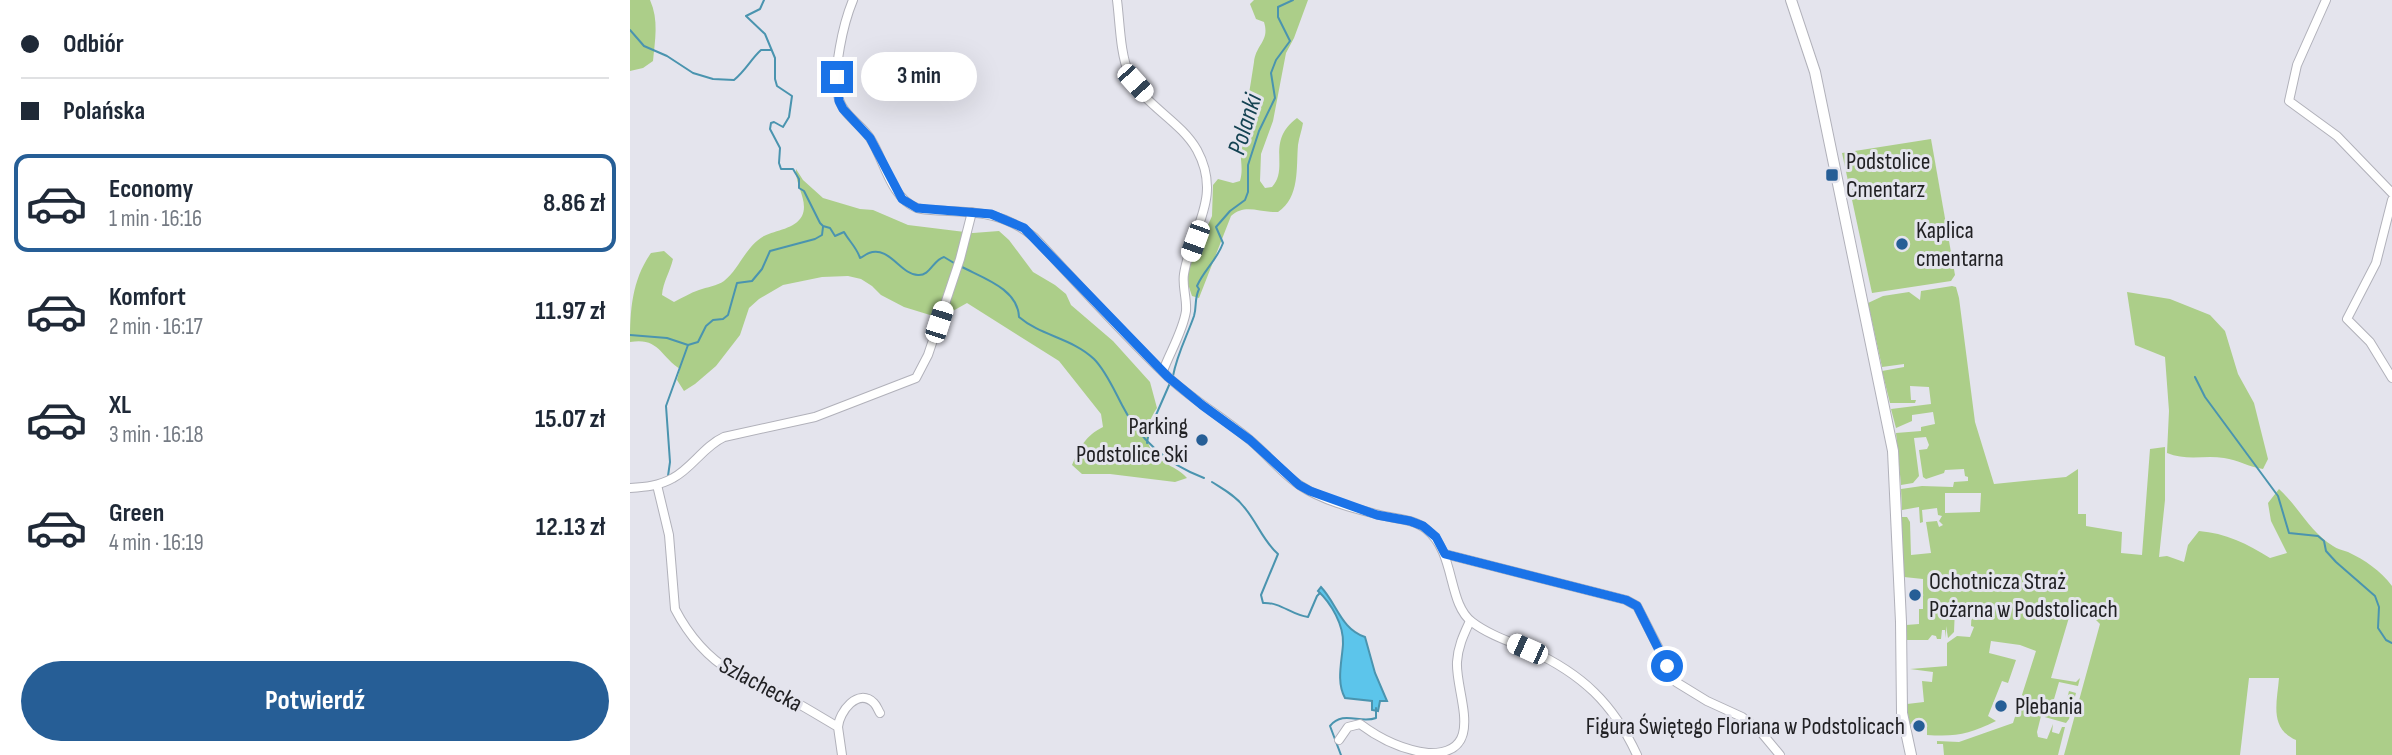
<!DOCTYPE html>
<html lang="pl">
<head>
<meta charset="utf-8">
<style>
	body { margin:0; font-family:"Sofia Sans Condensed",sans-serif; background:#f6f6f7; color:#1f2937; height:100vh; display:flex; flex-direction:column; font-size:26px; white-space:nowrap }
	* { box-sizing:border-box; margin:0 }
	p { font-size:23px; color:#747a83 }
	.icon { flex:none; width:38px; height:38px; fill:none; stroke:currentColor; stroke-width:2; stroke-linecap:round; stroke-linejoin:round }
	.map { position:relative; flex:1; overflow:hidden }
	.details { display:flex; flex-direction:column; background:#fff; width:630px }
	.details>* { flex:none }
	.top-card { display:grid; align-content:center; height:154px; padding:0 21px; background:#fff }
	.end { position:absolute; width:32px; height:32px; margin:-16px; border:9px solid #1a73e8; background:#fff; box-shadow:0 0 0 4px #fff }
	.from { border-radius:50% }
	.bubble { position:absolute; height:49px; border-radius:24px; background:#fff; box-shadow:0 7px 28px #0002; font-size:23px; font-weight:700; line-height:49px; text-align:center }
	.car { position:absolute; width:21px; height:42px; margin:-21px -10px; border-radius:9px; box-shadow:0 0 5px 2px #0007; background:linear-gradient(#fff 24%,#345 0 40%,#fff 0 76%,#345 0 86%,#fff 0) }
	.top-card b { display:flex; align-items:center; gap:24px; height:66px; font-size:26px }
	.top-card b+b { border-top:2px solid #e0e1e3 }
	.top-card i { width:18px; height:18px; background:#1f2937 }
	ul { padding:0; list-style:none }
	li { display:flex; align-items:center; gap:21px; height:98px; margin:0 14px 10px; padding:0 7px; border:4px solid transparent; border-radius:14px }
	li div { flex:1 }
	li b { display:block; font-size:26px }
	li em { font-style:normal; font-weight:700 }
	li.current { border-color:#265e96 }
	li>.icon { width:63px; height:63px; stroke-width:1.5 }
	.action { display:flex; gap:14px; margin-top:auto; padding:14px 21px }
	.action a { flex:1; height:80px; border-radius:42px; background:#265e96; color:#fff; font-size:28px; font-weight:700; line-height:80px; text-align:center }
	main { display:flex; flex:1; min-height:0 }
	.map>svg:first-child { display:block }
</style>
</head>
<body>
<main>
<section class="details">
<div class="top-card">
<b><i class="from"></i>Odbiór</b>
<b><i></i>Polańska</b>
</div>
<ul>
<li class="current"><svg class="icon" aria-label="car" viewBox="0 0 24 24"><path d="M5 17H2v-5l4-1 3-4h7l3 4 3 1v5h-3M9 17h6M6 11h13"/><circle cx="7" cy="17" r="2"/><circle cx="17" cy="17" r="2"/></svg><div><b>Economy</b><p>1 min · 16:16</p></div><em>8.86 zł</em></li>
<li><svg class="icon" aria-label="car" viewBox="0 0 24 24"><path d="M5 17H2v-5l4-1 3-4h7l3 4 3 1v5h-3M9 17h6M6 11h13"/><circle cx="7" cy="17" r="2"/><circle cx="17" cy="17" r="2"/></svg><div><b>Komfort</b><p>2 min · 16:17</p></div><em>11.97 zł</em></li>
<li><svg class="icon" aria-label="car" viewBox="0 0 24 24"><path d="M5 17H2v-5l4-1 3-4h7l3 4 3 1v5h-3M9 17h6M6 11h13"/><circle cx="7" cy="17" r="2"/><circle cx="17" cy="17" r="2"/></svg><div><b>XL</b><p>3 min · 16:18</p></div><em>15.07 zł</em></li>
<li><svg class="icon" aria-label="car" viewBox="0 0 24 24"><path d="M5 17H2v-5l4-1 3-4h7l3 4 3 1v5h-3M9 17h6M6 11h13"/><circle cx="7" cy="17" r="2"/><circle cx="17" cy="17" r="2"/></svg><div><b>Green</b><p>4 min · 16:19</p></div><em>12.13 zł</em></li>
</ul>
<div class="action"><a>Potwierdź</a></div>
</section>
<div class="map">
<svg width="1762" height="755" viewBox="0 0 1762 755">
	<rect width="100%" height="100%" fill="#e4e4ed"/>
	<g fill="#acce89" fill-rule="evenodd">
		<path d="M 0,0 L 20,0 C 29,20 25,40 23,61 L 13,68 L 0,71 Z"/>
		<path d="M 624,0 L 678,0 L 664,38 L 656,53 L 643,121 L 631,154 L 630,181 L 635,188 L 642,187 C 660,167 635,142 667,118 L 673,123 C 672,130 669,137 668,145 C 666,168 670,197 648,212 C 630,213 615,203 601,216 L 569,298 L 562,296 L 557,281 L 560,266 L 582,216 L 583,185 L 588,179 L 603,183 L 610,181 C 614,168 609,156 611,143 C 615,116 620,89 624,62 C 626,44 640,41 634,22 L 626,19 L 620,4 Z"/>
		<polygon points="1301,139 1325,275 1321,281 1242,293 1212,153"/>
		<path d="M 166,169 L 173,180 L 193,198 L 230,209 L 243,210 L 278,225 L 343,233 L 369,231 L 379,240 L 403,272 L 425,285 L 436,294 L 441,305 L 483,341 L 520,382 L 527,408 C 514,427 512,449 534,462 C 543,468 550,470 557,478 L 545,482 L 480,474 L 452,474 L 442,465 C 450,447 455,436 473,427 L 471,414 L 429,361 L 337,303 L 314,316 L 300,315 L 274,307 L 251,295 L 242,286 L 231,279 L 218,276 L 192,277 L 153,285 L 129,299 L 119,308 L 110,335 L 86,366 L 65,384 L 54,391 L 47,380 L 50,369 C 30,356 29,337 0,342 C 0,310 2,280 21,253 L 34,251 L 43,259 C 40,272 33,282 32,295 L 44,302 C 52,298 60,293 69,290 C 77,287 87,286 94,281 C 110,268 115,247 134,236 C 146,230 165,229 172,216 C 179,201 165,186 166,169 Z"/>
		<path d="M 1322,286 L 1326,287 L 1329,298 L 1345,422 L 1364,484 L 1436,477 L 1448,469 L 1448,514 L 1456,514 L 1456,526 L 1492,532 L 1491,553 L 1512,555 L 1520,449 L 1535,447 L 1535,500 L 1529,557 L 1537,556 L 1554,562 L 1558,545 L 1569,531 C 1595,533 1618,544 1640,558 L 1657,553 L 1641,521 L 1638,503 L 1649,489 C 1668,506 1680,532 1703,546 C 1707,549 1713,550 1718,552 C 1735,560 1751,571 1762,586 L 1762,755 L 1666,755 L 1666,740 C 1639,728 1647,703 1649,678 L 1619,678 L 1610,755 L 1434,755 L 1470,624 L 1446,600 L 1443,604 L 1421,678 L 1446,682 L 1450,678 L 1448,686 L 1429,682 L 1422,706 L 1435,707 L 1439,691 L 1446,693 L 1439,719 L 1436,723 L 1411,716 L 1407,732 L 1408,737 L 1417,739 L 1423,724 L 1422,732 L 1429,734 L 1432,727 L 1435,727 L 1428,755 L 1314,755 L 1313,744 L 1307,744 L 1307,741 L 1329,742 L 1383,723 L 1406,651 L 1390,645 L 1361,641 L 1359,653 L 1386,660 L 1378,683 L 1372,681 L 1358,716 L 1366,721 C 1339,734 1327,737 1297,735 L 1297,725 L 1279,724 L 1277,704 L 1294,702 L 1292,681 L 1302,682 L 1303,672 L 1280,669 L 1317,666 L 1317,643 L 1327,636 L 1340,637 L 1344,627 L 1341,626 L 1342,607 L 1325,608 L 1324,632 L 1318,638 L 1316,626 L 1316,638 L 1315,630 L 1312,630 L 1311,639 L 1307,639 L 1306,636 L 1302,635 L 1298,640 L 1276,640 L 1276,625 L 1289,624 L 1289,609 L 1293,609 L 1293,579 L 1274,577 L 1271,517 L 1277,517 L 1280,522 L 1281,555 L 1301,553 L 1296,522 L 1307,521 L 1309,527 L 1313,525 L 1309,521 L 1312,516 L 1308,515 L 1307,508 L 1292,510 L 1293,522 L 1290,523 L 1289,507 L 1272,510 L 1271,489 L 1292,486 L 1323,487 L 1324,482 L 1338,481 L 1338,477 L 1335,476 L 1334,469 L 1315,470 L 1314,473 L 1296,479 L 1293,477 L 1289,450 L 1297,449 L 1299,445 L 1296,437 L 1284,438 L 1289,476 L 1283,483 L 1271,485 L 1266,433 L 1291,431 L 1291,427 L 1305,424 L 1303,412 L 1282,415 L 1282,421 L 1266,428 L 1261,409 L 1301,404 L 1299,387 L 1280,386 L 1281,400 L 1286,400 L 1285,403 L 1260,403 L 1252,371 L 1274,367 L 1274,364 L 1252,367 L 1238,303 L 1253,296 L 1279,292 L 1290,300 L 1291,291 ZM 1315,493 L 1351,493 L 1350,512 L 1315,513 Z"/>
		<path d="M 1497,292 L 1540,299 L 1580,315 L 1595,331 L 1608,374 L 1624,403 L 1638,459 L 1633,469 C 1619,467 1608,460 1594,458 C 1575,455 1556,461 1537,453 L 1539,411 L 1535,357 L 1505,345 Z"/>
	</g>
	<path fill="#5cc5eb" stroke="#4a94af" stroke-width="2" d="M 691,587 C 707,604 711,629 735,637 L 745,673 L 757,701 L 750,701 L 748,711 L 742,710 L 742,701 L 715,698 C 706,682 712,661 713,644 C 714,625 701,603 688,591 Z"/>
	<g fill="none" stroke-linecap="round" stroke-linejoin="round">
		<g stroke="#4a94af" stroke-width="2">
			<path d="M 134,0 L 130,9 L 116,16 L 135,34 L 145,58 L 145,79 L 147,86 L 162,96 L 159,117 L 153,127 L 144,122 L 141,123 L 140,129 L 150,148 L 149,163 L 151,169 L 163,169 L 169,179 L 169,188 L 174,191 L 190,223 L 193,226 L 200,228 L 205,236 L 214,232 C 219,241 227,248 230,258 C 233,257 236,254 239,253 C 259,245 271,275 288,275 C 300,276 303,260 314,257 L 324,263"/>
			<path d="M 0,30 L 14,46 L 37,56 L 63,73 L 83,79 L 104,80 C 116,70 121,59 131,50 L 141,50"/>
			<path d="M 332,267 C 353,278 388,289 389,317 C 411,336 442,338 464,359 C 476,371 484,390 492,405 C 510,441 537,464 574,478"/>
			<polyline points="0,335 37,338 58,345 68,342 76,326 83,320 93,319 98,315 107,283 122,281 132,269 140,251 185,239 192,235 193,227"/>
			<path d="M 543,376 C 547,354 557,336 564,316 C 567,306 564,300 569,289 L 567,286 C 574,270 587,260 593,243 L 586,227 L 600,211 L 615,200 L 618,192 L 618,165 L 629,131 L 645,98 L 641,73 L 646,60 L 660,41 L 648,17 L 648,7 L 663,0"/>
			<polyline points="1565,377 1575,397 1648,496 1659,533 1688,536 1694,541 1696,551 1706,562 1745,596 1749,607 1748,628 1756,640 1762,643"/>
			<polyline points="517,443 519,431 540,383"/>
			<polyline points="38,476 40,462 36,406 58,345"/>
			<path d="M 582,482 C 593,489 606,496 614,507 C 627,522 633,541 648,554 L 631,595 L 633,603 C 651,602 661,615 678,617 L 687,596 L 690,593"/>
			<path d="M 711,755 L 700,726 C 713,710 730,724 746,718 L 746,708"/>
		</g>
		<g stroke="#b1b1ba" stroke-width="10">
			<g id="minor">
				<path d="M 223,0 C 213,24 203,70 208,95 C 211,114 230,123 240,138 C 254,159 260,198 287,208 C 296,211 308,210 319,211 C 351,212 378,215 404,237 C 447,283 490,331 536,375 C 562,400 593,417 620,440 C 638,455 652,474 671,486 C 692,500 722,508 746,514 C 762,519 783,518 796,529 C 826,552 817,603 842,622 C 859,635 881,642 900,650 C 952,674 983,703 1007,755"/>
				<path d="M 487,0 C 490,23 490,53 499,74 C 513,105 550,120 567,150 C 593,198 561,229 554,274 C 552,286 557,298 556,311 C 553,331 540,352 533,371"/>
				<polyline points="1696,0 1667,65 1659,101 1707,136 1762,193"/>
				<polyline points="1762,200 1746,263 1717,319 1740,342 1762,378"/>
				<path d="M 27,485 L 39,535 L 45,609 C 58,634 77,657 102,672 C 113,678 126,682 137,687 C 162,699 184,713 208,727 L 212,755"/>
				<path d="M 0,488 C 15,487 29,486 43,478 C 62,468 74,446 94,437 L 185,417 L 286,378 L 298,355 L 330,259 L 342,212"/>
				<polyline points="815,554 996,600 1007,606 1046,682 1077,701 1112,717 1130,731 1150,755"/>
				<path d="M 208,727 C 209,712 228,687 244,703 C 247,706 248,710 250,713"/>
				<path d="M 709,740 L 718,727 L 730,724 C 750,739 773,750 798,753 C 858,755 825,693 827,662 C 828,646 834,634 840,621"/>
			</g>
		</g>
		<g stroke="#b1b1ba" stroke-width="12">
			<polyline id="tertiary" points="1161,0 1185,72 1263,451 1271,622 1272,713 1281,755"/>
		</g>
		<use href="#minor" stroke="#fff" stroke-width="8"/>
		<use href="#tertiary" stroke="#fff" stroke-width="10"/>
	</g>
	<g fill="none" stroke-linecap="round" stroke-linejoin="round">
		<polyline stroke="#1a73e8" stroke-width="9" points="207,77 209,101 213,109 240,138 272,199 287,208 361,214 394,228 538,377 572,405 620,440 669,485 680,491 747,515 780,521 793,526 806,537 815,554 996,600 1007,606 1037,666"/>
	</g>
	<g fill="#265e96" stroke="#e4e4ed" stroke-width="2.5">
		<rect x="1195" y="168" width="14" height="14" rx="3.5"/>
		<circle cx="1272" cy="244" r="7"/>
		<circle cx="572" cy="440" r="7"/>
		<circle cx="1285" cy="595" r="7"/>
		<circle cx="1371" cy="706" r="7"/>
		<circle cx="1289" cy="726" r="7"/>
	</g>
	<g text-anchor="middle" stroke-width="6" stroke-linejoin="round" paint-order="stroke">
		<g font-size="24" fill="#212124" stroke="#e4e4ed" text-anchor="start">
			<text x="1216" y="169">Podstolice<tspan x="1216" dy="28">Cmentarz</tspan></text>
			<text x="1286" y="238">Kaplica<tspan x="1286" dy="28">cmentarna</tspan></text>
			<text x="558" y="434" text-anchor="end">Parking<tspan x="558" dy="28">Podstolice Ski</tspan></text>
			<text x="1299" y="589">Ochotnicza Straż<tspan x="1299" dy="28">Pożarna w Podstolicach</tspan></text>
			<text x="1385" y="714">Plebania</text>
			<text x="1275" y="734" text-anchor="end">Figura Świętego Floriana w Podstolicach</text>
		</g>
		<g font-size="24" fill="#212124" stroke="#e4e4ed">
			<text transform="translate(131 684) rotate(28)" y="8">Szlachecka</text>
		</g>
		<g font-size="26" font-style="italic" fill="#144252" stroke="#e4e4ed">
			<text transform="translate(614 124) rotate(-73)" y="9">Polanki</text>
		</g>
	</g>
</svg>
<i class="end from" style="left:1037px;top:666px"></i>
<i class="end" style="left:207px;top:77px"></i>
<div class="bubble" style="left:231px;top:52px;width:116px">3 min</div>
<i class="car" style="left:505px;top:83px;rotate:138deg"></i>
<i class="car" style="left:565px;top:241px;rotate:200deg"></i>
<i class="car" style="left:309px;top:322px;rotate:18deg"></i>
<i class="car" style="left:897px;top:649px;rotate:294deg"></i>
</div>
</main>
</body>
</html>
